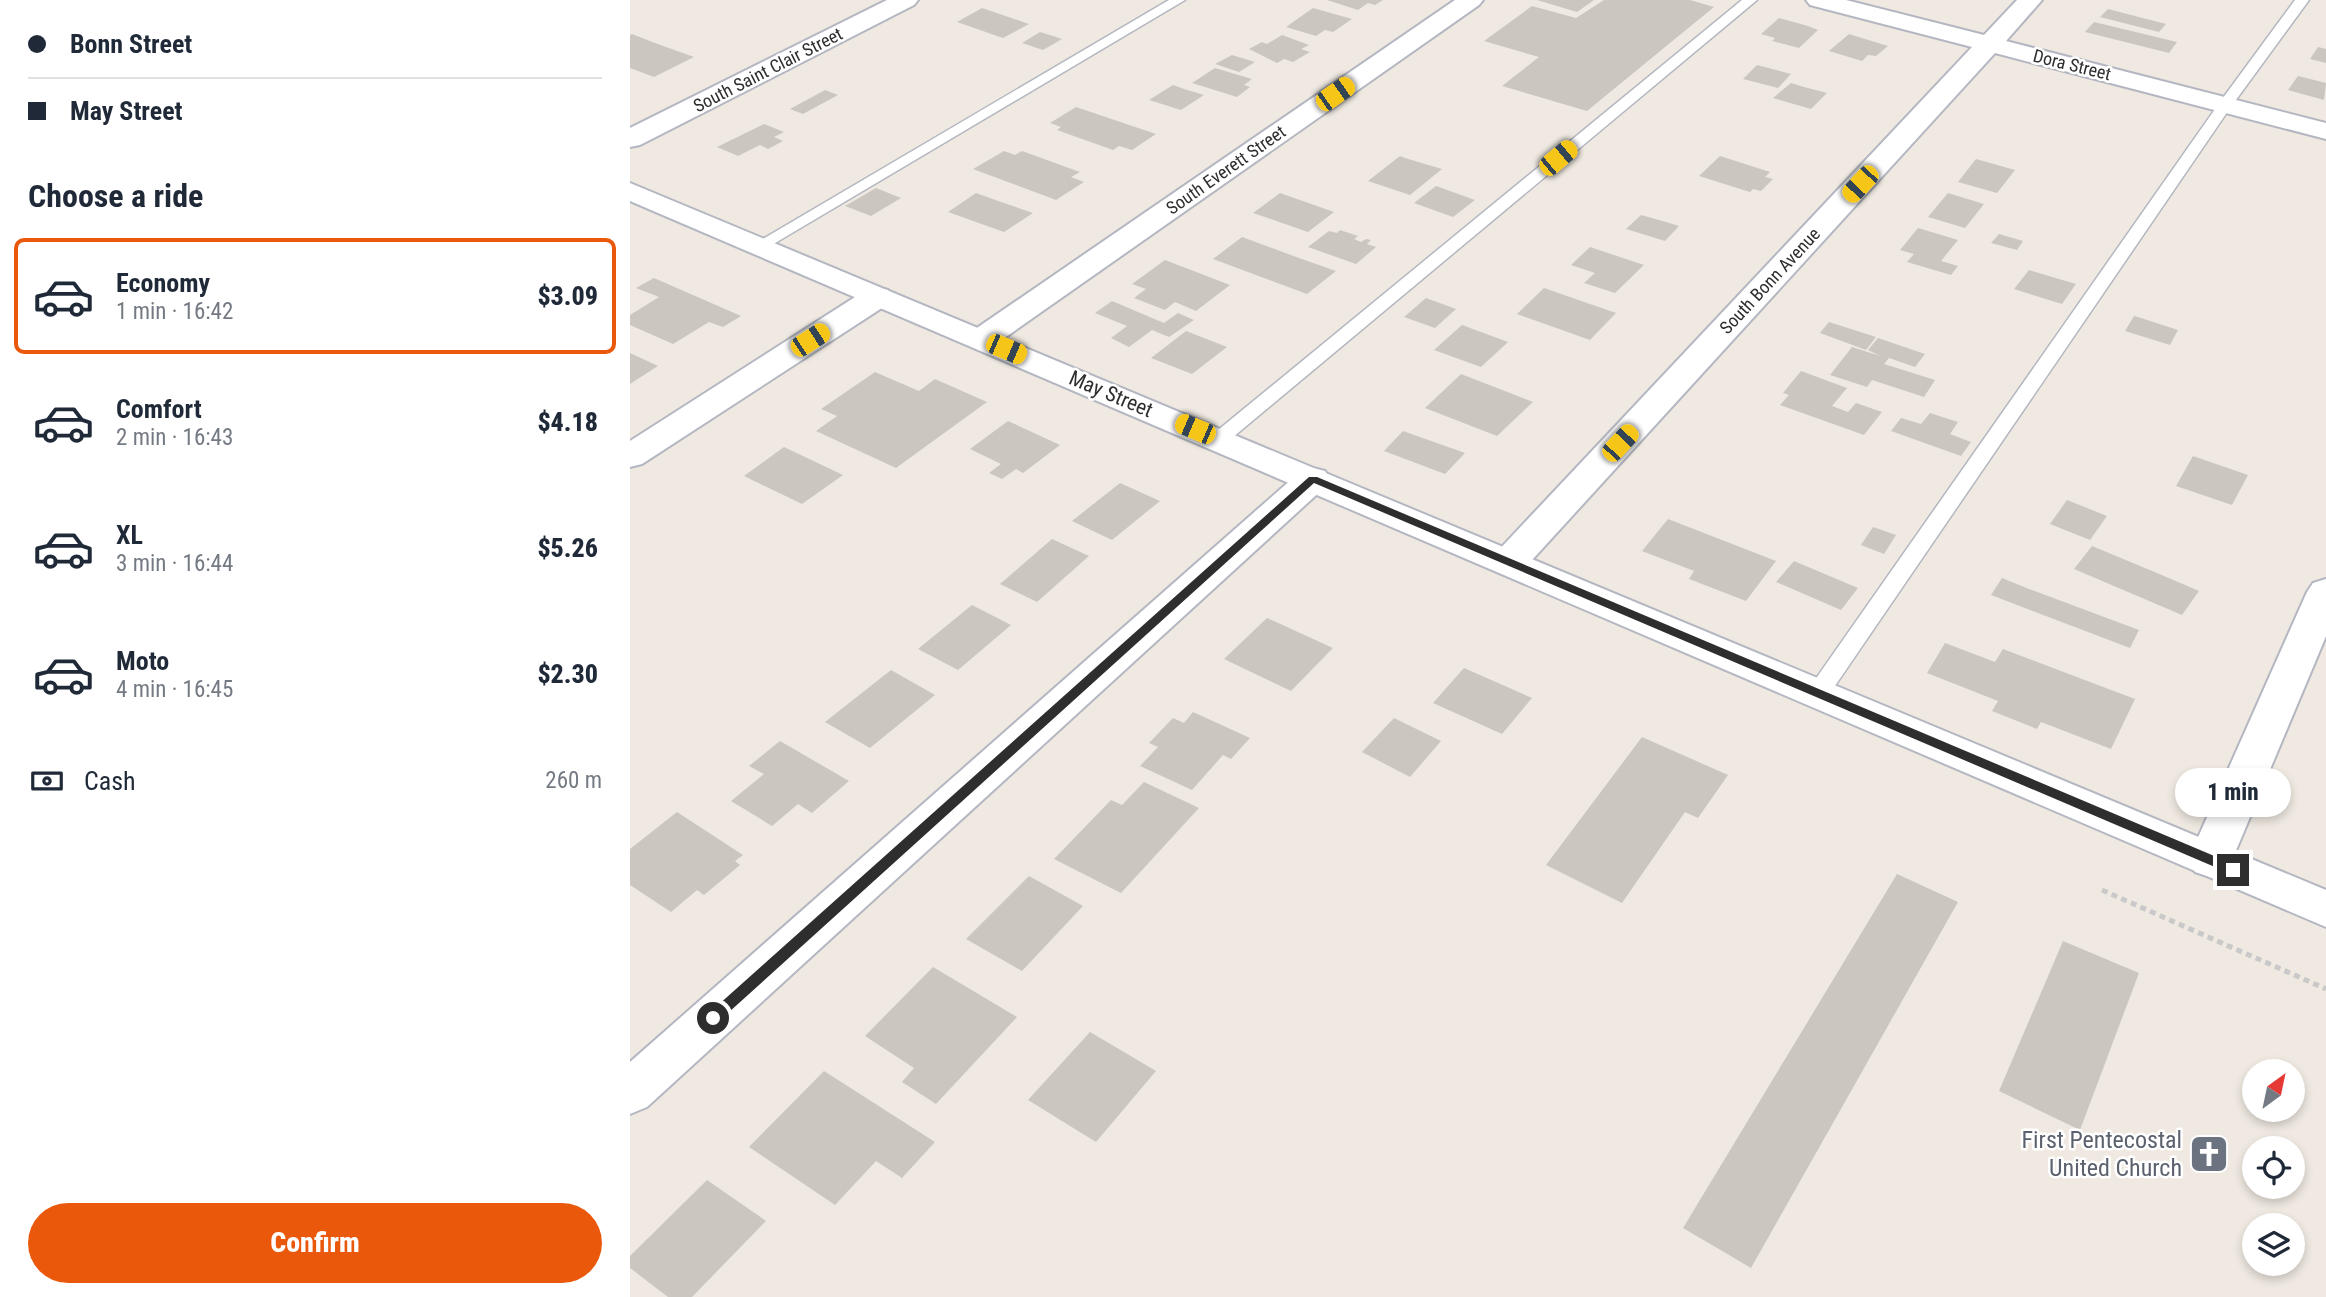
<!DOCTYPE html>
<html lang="en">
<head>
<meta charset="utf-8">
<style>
	body { margin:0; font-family:"Roboto Condensed",sans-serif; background:#f6f6f7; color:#1f2937; height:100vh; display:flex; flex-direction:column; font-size:26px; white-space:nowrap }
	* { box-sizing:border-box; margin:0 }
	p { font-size:23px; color:#747a83 }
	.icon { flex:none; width:38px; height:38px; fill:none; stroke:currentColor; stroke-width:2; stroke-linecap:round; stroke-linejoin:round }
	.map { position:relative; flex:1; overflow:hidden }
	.panel { display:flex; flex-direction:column; background:#fff; width:630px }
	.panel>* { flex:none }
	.guide { display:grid; align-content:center; height:154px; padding:0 28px; background:#fff }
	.needle { width:46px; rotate:33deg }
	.fabs { position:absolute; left:1612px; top:1059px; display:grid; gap:14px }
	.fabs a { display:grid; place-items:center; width:63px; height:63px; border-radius:50%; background:#fff; box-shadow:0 4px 10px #0003; font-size:35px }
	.end { position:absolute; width:32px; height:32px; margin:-16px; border:9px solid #2e2e2e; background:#fff; box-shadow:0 0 0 4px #fff }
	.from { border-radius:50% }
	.bubble { position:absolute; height:49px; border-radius:24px; background:#fff; box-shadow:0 4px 10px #0003; font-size:23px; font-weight:800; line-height:49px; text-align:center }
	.car { position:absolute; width:21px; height:42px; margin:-21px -10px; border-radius:9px; box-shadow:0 0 5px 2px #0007; background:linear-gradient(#f5c518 24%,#345 0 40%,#f5c518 0 76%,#345 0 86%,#f5c518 0) }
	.guide b { display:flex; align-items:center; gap:24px; height:66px; font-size:26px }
	.guide b+b { border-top:2px solid #e0e1e3 }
	.guide i { width:18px; height:18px; background:#1f2937 }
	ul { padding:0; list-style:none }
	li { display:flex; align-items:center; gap:21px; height:116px; margin:0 14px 10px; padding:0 14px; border:4px solid transparent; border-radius:10px }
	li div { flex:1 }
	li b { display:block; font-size:26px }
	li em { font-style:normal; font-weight:800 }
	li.selected { border-color:#ea580c }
	li>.icon { width:63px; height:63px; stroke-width:1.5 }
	h2 { padding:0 28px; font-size:32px; line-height:84px }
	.pay { display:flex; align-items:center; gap:18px; height:77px; padding:0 28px; font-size:26px }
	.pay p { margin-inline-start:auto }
	.button { display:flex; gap:14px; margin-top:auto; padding:14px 28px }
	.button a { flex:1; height:80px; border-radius:42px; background:#ea580c; color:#fff; font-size:28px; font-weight:800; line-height:80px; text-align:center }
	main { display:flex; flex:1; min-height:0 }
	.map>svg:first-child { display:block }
</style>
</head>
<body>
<main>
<section class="panel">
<div class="guide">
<b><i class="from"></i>Bonn Street</b>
<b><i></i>May Street</b>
</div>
<h2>Choose a ride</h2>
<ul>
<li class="selected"><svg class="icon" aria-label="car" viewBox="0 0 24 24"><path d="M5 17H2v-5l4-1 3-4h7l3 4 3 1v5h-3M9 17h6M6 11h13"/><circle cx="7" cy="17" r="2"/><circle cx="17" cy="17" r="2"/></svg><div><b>Economy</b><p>1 min · 16:42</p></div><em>$3.09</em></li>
<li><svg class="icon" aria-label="car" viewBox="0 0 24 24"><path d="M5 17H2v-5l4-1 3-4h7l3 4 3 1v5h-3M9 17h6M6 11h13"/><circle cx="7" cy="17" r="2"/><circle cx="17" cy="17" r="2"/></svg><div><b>Comfort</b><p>2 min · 16:43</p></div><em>$4.18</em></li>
<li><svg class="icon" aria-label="car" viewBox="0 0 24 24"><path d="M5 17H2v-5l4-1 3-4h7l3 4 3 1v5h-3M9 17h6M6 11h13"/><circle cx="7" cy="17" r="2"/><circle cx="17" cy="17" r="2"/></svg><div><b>XL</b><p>3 min · 16:44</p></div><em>$5.26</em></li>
<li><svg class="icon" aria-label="car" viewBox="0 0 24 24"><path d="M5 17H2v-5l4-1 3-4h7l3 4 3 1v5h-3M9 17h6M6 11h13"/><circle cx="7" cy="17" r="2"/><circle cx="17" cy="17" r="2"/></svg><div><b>Moto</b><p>4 min · 16:45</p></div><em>$2.30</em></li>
</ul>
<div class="pay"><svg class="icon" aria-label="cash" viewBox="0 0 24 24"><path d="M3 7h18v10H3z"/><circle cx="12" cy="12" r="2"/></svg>Cash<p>260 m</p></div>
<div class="button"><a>Confirm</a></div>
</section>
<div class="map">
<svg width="1696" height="1297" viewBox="0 0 1696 1297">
	<rect width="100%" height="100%" fill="#efe9e1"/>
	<g fill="#cbc7bf">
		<polygon points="697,0 753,0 745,5 738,3 728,10"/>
		<polygon points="907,0 964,0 947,12"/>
		<polygon points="974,0 1060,0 1084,7 957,111 872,86 909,57 854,41 902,6 946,18"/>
		<polygon points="352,8 399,24 373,38 327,22"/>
		<polygon points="683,8 722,19 703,32 695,30 686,36 656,27"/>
		<polygon points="1478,9 1536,24 1529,32 1470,17"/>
		<polygon points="1149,18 1178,26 1188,30 1169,48 1142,41 1145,38 1131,34"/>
		<polygon points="1464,22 1547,42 1539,53 1455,32"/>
		<polygon points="410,32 423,36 432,39 413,50 392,43"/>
		<polygon points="2,34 25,43 64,57 24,77 0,68 0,35"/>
		<polygon points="1219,34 1258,46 1246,56 1238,55 1232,61 1199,51"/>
		<polygon points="652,35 679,45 671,49 680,52 663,62 654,59 647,63 619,49 632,42 637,44"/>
		<polygon points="1688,47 1696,49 1696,63 1680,59"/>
		<polygon points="602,55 625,62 609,72 585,64"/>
		<polygon points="1127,65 1161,74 1148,88 1113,79"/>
		<polygon points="585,68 622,79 614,85 620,87 607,97 562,83"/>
		<polygon points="1668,76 1696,83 1694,100 1658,90"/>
		<polygon points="1161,83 1174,87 1197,93 1181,109 1143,98"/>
		<polygon points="543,85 554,89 574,95 551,110 519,100"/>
		<polygon points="195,90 208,95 173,114 160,109"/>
		<polygon points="446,107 526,134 502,150 489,146 483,150 427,130 431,127 420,123"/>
		<polygon points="134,124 154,132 144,137 153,141 138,149 130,145 108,156 87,147"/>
		<polygon points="374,151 385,155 392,151 450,172 441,177 454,182 426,200 343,169"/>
		<polygon points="770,156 775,158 812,169 780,195 738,181"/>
		<polygon points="1090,156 1140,172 1135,177 1143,179 1131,191 1123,189 1120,192 1069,176"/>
		<polygon points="1346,159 1385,170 1367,193 1328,182"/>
		<polygon points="806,186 845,200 823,217 784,203"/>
		<polygon points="246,188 271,198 241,216 215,206"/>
		<polygon points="346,193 371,202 403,213 374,232 318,212"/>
		<polygon points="650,193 704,212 678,232 623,213"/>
		<polygon points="1318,193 1354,204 1335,228 1298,217"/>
		<polygon points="1011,215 1036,222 1049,226 1035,241 996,229"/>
		<polygon points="1288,228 1328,240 1311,261 1328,266 1321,275 1277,262 1284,254 1270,250"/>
		<polygon points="710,230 728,236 724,239 731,242 736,239 741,240 737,244 746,247 726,264 678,247 699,231 707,233"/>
		<polygon points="1369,234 1393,241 1387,250 1361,243"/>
		<polygon points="612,237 669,258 706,271 677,294 583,259"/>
		<polygon points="960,247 1014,265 985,293 954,283 965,273 941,265"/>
		<polygon points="535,260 600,285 566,311 545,302 535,310 504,298 516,289 502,284"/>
		<polygon points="1399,270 1446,284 1432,304 1384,289"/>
		<polygon points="24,278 111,316 93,327 79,322 43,344 0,325 0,315 29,297 6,288"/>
		<polygon points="914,288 986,313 960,340 887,314"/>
		<polygon points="796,298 826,309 805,328 774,317"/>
		<polygon points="482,301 534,323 548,313 564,320 539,337 522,330 499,347 481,338 497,326 465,313"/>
		<polygon points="1504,316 1511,318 1548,330 1540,345 1495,331"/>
		<polygon points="1199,322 1246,337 1236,350 1190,333"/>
		<polygon points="832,325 878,342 851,367 804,350"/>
		<polygon points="556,331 597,347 562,374 521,358"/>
		<polygon points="1248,338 1295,354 1285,367 1259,358 1254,364 1305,380 1294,397 1242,380 1237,387 1200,375 1222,347 1250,356 1238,350"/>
		<polygon points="0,353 28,366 0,384"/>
		<polygon points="1171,371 1217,388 1202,406 1218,412 1226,403 1252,412 1234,435 1150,405 1159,395 1153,393"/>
		<polygon points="245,372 289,391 305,379 357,402 266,468 186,431 207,416 191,409"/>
		<polygon points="831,374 903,402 867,436 795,408"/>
		<polygon points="1300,413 1328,422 1320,434 1341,442 1331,456 1261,431 1271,418 1291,424"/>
		<polygon points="378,421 430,445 393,473 386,469 372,479 359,473 371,464 340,449"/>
		<polygon points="773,431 835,453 815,474 754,451"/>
		<polygon points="154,447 213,475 172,504 114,476"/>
		<polygon points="1563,456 1618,475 1602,505 1546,486"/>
		<polygon points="490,483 530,501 482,540 442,521"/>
		<polygon points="1437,500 1477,516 1460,540 1420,524"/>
		<polygon points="1038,519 1146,561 1116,601 1059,579 1064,571 1012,551"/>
		<polygon points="1243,527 1266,535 1254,554 1231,545"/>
		<polygon points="422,539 459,556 407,602 370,584"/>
		<polygon points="1462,546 1527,573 1569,591 1552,615 1444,569"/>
		<polygon points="1164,561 1228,588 1211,610 1146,582"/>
		<polygon points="1372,578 1399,589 1509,630 1500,648 1361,595"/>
		<polygon points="342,605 381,625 328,670 288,649"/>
		<polygon points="637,618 703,648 661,691 594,659"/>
		<polygon points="1315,643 1365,662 1373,649 1505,699 1481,749 1411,722 1407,729 1362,711 1368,701 1297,673"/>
		<polygon points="834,668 902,698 872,734 803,703"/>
		<polygon points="261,670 305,695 240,748 195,722"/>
		<polygon points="563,712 620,738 601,759 593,755 562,790 510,766 528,747 519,743 543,718 554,723"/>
		<polygon points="764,718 811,741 780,777 732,752"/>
		<polygon points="1012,737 1098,775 1068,818 1055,812 992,903 916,865"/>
		<polygon points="150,741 219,781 182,813 168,804 142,826 101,801 134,774 119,766"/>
		<polygon points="514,782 569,808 491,893 424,859 481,800 492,805"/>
		<polygon points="47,812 113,855 105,861 110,865 74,895 67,890 41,912 0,885 0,849"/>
		<polygon points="1267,874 1328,902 1121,1268 1053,1228"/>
		<polygon points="399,876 453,906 392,971 336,939"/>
		<polygon points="1433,941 1509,973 1450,1130 1369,1091"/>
		<polygon points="303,967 387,1017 306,1104 272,1082 284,1068 235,1036"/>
		<polygon points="460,1032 526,1071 466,1142 398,1100"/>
		<polygon points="194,1071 305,1142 272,1178 246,1161 205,1205 119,1147"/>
		<polygon points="77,1180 136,1221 62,1297 38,1297 0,1268 0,1256"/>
	</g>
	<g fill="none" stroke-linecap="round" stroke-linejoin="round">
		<g stroke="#b4b7c1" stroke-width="3">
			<g id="lane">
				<polygon points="539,0 555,0 135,249 129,251 121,246"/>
				<polygon points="1112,0 1127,0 596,443 582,443 580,439 582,435"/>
				<polygon points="1665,0 1679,0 1600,108 1196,699 1188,701 1180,699 1177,693 1180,687 1590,102"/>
			</g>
		</g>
		<g stroke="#b4b7c1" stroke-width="4">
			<g id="street">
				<polygon points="257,0 288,0 284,5 10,145 0,147 0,128"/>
				<polygon points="825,0 853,0 849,5 363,346 352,348 341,346 336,339 341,332"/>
				<polygon points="1176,0 1216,0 1354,35 1387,0 1412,0 1376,41 1696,123 1696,139 1365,53 892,571 879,574 866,571 861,562 866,553 1342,47 1180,5"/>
				<polygon points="247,288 258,290 262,297 258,304 12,464 0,467 0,441 236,290"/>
				<polygon points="683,468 695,471 700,479 695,487 17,1107 0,1114 0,1062 671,471"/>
				<polygon points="1696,579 1696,636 1602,860 1595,872 1580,877 1565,872 1558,860 1677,592 1683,583"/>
			</g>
		</g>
		<g stroke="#b4b7c1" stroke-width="4">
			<polygon id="secondary" points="0,183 1696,890 1696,927 0,201"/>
		</g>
		<polyline stroke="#c9c9c9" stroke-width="5" stroke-dasharray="6 4.5" stroke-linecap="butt" points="1472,890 1696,989"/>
		<use href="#lane" fill="#fff" fill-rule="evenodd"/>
		<use href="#street" fill="#fff" fill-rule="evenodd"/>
		<use href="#secondary" fill="#fff" fill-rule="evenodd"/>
	</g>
	<polygon fill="#2e2e2e" points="679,477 687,477 1608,866 1610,870 1603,875 1599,873 684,483 88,1022 78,1022 78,1014"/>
	<defs>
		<g id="church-square" transform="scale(2.0125)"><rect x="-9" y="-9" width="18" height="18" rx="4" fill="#6b7280" stroke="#fff"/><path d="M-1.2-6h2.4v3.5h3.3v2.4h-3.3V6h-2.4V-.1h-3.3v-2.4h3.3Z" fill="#fff"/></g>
	</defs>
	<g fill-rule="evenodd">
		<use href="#church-square" x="1579" y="1154"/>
	</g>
	<g text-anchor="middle" stroke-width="5" stroke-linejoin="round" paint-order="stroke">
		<g font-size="18" fill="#2e2e2e" stroke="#fff">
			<text transform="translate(1442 65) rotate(14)" y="6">Dora Street</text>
			<text transform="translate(138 70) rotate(-27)" y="6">South Saint Clair Street</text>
			<text transform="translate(596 170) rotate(-35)" y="6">South Everett Street</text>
			<text transform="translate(1140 281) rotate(-47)" y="6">South Bonn Avenue</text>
		</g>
		<g font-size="21" fill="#2e2e2e" stroke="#fff">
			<text transform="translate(481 394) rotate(23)" y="7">May Street</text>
		</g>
		<g font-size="24" fill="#5b616d" stroke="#fff" text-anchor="end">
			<text x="1552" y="1148">First Pentecostal<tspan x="1552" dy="28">United Church</tspan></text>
		</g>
	</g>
</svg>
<div class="fabs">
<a><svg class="needle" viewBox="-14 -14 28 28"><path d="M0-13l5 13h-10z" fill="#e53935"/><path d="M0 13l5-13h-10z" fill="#747a83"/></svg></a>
<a><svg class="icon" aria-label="locate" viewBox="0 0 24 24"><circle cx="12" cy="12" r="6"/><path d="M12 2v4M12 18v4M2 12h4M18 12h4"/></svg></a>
<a><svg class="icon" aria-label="layers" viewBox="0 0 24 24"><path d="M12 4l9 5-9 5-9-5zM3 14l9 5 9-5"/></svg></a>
</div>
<i class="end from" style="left:83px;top:1018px"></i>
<i class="end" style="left:1603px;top:870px"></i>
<div class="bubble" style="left:1545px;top:768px;width:116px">1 min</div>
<i class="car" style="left:705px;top:94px;rotate:55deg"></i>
<i class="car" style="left:928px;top:158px;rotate:50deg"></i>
<i class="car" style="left:1230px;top:184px;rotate:223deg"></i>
<i class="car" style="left:180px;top:340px;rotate:57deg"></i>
<i class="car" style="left:376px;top:349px;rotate:113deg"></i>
<i class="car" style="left:565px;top:429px;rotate:293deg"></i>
<i class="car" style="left:990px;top:443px;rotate:43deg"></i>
</div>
</main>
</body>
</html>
